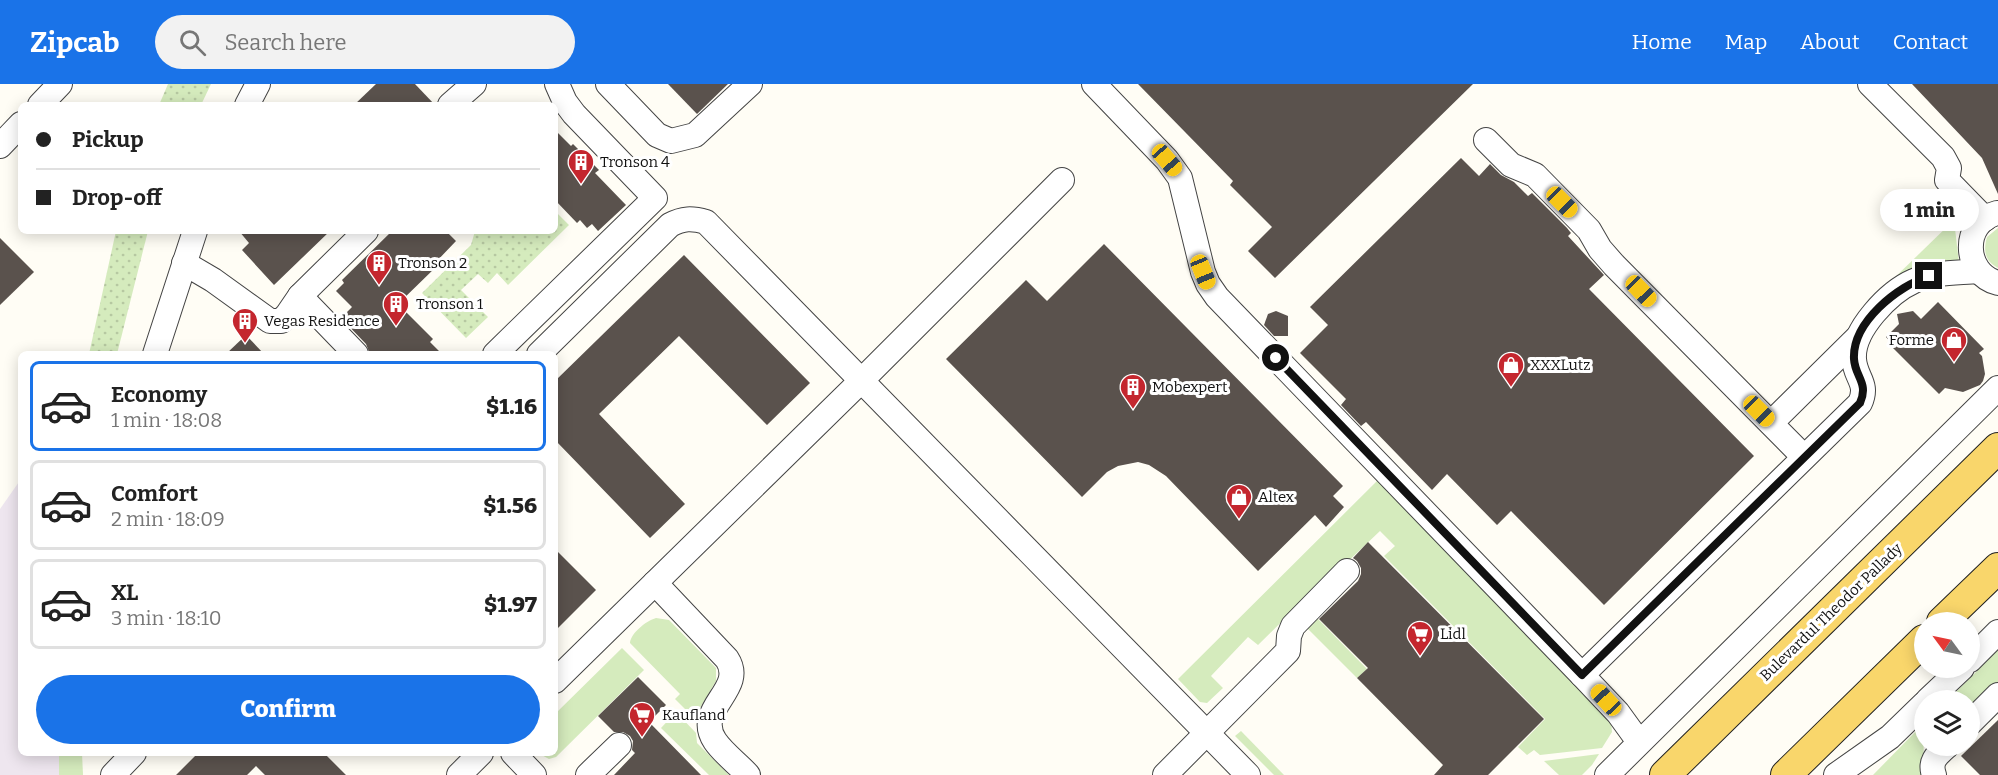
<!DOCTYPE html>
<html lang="en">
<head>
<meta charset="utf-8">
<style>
	body { margin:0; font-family:Bitter,serif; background:#f2f2f2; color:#222; height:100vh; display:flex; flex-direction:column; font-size:22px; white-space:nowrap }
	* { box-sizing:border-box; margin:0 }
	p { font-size:20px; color:#767676 }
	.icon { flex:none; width:33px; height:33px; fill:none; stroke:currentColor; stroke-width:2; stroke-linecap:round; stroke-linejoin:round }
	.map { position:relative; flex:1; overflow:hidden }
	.details { position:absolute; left:18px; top:267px; width:540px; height:405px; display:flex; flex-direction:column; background:#fff; border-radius:9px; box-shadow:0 3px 15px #0003 }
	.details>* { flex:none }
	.top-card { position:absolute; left:18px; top:18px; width:540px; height:132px; border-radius:9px; box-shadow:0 3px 15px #0003; display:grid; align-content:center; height:132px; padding:0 18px; background:#fff }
	.needle { width:39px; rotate:303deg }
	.controls { position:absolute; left:1914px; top:528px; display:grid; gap:12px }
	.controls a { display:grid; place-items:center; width:66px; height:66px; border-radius:50%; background:#fff; box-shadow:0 3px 15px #0003; font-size:30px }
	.end { position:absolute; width:27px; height:27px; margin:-14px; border:8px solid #111; background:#fff; box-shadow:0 0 0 3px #fff }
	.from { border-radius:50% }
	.bubble { position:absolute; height:42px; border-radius:21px; background:#fff; box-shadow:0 3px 15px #0003; font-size:20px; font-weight:800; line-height:42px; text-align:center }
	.car { position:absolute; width:18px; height:36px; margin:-18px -9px; border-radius:8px; box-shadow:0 0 4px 2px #0007; background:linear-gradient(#f5c518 24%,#345 0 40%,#f5c518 0 76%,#345 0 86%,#f5c518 0) }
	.top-card b { display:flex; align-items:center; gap:21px; height:57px; font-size:22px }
	.top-card b+b { border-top:2px solid #e0e0e0 }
	.top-card i { width:15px; height:15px; background:#222 }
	ul { padding:10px 0 0; list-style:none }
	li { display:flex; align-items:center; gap:18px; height:90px; margin:0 12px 9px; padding:0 6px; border:3px solid #e0e0e0; border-radius:9px }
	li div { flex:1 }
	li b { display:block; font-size:22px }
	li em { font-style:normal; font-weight:800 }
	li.current { border-color:#1a73e8 }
	li>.icon { width:54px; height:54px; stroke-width:1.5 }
	.cta { display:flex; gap:12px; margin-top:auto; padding:12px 18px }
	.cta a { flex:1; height:69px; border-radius:36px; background:#1a73e8; color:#fff; font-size:24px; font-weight:800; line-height:69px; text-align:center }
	header { display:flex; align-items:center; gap:36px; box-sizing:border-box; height:84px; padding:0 30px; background:#1a73e8; color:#fff }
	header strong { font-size:28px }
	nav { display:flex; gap:33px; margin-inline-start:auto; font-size:21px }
	.search { width:420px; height:54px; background:#f2f2f2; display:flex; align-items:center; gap:15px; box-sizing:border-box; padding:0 21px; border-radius:33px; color:#767676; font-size:22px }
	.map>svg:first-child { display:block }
</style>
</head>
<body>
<header>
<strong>Zipcab</strong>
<div class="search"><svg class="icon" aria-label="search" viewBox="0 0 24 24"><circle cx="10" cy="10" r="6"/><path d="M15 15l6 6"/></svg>Search here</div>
<nav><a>Home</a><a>Map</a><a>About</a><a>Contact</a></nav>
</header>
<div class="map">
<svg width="1998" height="691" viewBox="0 0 1998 691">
	<defs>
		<pattern id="park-dots" width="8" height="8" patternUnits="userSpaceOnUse" patternTransform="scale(1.5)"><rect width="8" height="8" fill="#d5ebbd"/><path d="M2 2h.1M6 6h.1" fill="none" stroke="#b6c8a1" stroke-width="1.8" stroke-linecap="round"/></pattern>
	</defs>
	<rect width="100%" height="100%" fill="#fffdf5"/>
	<polygon fill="#eee6ef" points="21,395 21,669 59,669 59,691 0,691 0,425"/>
	<g fill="#d5ebbd">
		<polygon points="1954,136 1959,179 1886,202"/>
		<path d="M 1998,144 L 1998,184 C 1985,177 1983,167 1987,153 Z"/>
		<polygon points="1378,396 1611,637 1612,648 1602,664 1540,671 1534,666 1527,671 1518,663 1545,635 1384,472 1395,462 1380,447 1342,483 1337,483 1258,561 1248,553 1211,592 1223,604 1207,619 1200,618 1178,595"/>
		<polygon points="1315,532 1367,585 1357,594 1305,542"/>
		<path d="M 656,534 L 669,536 L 716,584 L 716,597 L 694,634 L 675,615 L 680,610 L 630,559 C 631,549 646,537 656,534 Z"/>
		<polygon points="622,564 644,586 556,673 549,675 538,669 555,669 555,630"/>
		<polygon points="1998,566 1998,604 1970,627 1970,616 1948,616"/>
		<polygon points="676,628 696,649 697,659 729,691 709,691 661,644"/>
		<path d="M 1924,639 C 1924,658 1922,673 1927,691 L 1873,691 Z"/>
		<polygon points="1241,647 1284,691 1274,691 1235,652"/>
		<polygon points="59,669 82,669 83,691 59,691"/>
		<polygon points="1599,670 1592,681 1582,691 1559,691 1544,677"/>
	</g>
	<g fill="url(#park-dots)">
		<polygon points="168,0 211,0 201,21 159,21"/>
		<polygon points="555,127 569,141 508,201 497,189 488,199 478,190 461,206 488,233 466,254 422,209 471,161 475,147 555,147"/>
		<polygon points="116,147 148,147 117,270 89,270"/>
	</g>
	<g fill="#5a524d">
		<polygon points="376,0 415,0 435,21 354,21"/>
		<polygon points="668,0 728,0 697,30"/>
		<polygon points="1138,0 1473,0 1275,194 1248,167 1272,143 1230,101 1233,97"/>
		<polygon points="1912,0 1998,0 1998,110 1982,74"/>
		<polygon points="555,46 571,62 573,60 599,86 595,89 626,121 598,147 592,140 587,144 580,136 577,139 555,116"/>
		<polygon points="1461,74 1479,92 1490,80 1501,91 1514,98 1528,112 1532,109 1567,144 1571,149 1568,152 1604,191 1589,205 1754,372 1604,521 1511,427 1497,441 1447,390 1432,406 1366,338 1361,342 1341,321 1346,315 1300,269 1328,241 1310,223"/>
		<polygon points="239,147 330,147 274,201 242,166 249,159"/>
		<polygon points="392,147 446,147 456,157 435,179 437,182 398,220 433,255 430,258 442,270 370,270 366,260 341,234 352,223 336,207 344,199 342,196"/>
		<polygon points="0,154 34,188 0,221"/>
		<polygon points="1104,160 1343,402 1333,412 1344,423 1326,443 1315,431 1258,487 1166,392 1149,381 1138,378 1118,382 1107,388 1082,413 946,275 1026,196 1047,217"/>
		<polygon points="684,171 810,299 767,341 679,252 599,330 685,420 650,454 555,356 555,297"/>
		<polygon points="1938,218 1984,265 1979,269 1982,272 1985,290 1983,297 1980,301 1963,308 1945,304 1939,310 1892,263 1894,262 1886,253 1899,240 1897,230 1913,227 1921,235"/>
		<polygon points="1276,227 1288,232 1288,252 1274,252 1264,241 1268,230"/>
		<polygon points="246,251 264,270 226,270"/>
		<polygon points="1368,458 1544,635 1488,691 1434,691 1443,681 1357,594 1368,584 1319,535 1358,497 1361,490 1361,484 1357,477 1353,474"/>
		<polygon points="555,465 596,506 555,547"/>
		<polygon points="638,593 666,621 649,638 701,691 614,691 635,669 632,666 633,657 630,652 623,648 614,648 598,632"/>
		<polygon points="1998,636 1998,691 1980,691 1961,672"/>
		<polygon points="198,669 324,669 346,691 265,691 256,682 247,691 176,691"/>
	</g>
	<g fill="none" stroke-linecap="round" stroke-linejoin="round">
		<g stroke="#444" stroke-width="26">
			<g id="minor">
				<polyline points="608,0 657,51 671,57 695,51 750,0"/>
				<polyline points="1094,0 1167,76 1180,94 1203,188 1208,200 1217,213 1582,591 1618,629 1639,658"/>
				<polyline points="1870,0 1943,73 1949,84 1947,96 1985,135"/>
				<polyline points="40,21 60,0"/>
				<polyline points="247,21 258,0"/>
				<polyline points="450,21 474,0"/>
				<polyline points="1486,56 1511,81 1535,91 1589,146 1600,165 1614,181 1804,373"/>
				<polyline points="0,62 21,40"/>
				<path d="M 1997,129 C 1961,138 1963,190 1998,199"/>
				<polyline points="184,179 213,196 270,237 281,237 287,231 300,212 356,270"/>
				<polyline points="300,212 366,147"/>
				<polyline points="155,270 195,147"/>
				<polyline points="495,270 655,114 574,30 565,18 557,0"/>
				<path d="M 539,270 L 670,141 C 683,134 692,134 706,138 L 1248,691"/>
				<polyline points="1771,339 1858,253"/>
				<path d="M 655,499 L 727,575 C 747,606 693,624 715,657 C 723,669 738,680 748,691"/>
				<polyline points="1970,576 1998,548"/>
				<path d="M 1582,591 L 1860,319 C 1869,299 1855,294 1854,275 C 1852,246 1889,208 1914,197 C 1933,188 1958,189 1978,187"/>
				<polyline points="555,597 862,296 1062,96"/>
				<polyline points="1928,616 1962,584"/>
				<polyline points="1970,639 1998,611"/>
				<polyline points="513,669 534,691"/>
				<polyline points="113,691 134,669"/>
				<polyline points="459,691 481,669"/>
				<polyline points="588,691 619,661"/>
				<polyline points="1165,691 1288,567 1289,552 1293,542 1347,487"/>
				<polyline points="1607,691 1998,304"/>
				<polyline points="1836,691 1890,653 1924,620"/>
				<path d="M 1934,691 C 1929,677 1937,671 1947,662"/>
			</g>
		</g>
		<g stroke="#222" stroke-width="32">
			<g id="major">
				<polyline points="1942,538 1998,484"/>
				<polyline points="1665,691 1998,364"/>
				<polyline points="1786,691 1924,556"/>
			</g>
		</g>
		<use href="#minor" stroke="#fff" stroke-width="24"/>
		<use href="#major" stroke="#f9d66b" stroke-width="30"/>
	</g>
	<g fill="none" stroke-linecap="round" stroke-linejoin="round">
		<path stroke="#111" stroke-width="8" d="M 1276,274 L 1582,591 L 1860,319 C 1869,299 1855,293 1854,275 C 1852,238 1898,202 1929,192"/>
	</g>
	<defs>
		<g id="building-pin" transform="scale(1.35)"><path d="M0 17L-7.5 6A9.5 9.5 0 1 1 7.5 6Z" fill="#c4262e" stroke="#fff"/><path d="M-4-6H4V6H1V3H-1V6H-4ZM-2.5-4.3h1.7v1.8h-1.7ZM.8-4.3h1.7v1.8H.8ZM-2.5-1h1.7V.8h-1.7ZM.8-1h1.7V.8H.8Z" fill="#fff"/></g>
		<g id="shop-pin" transform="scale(1.35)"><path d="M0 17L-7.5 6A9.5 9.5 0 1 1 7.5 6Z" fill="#c4262e" stroke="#fff"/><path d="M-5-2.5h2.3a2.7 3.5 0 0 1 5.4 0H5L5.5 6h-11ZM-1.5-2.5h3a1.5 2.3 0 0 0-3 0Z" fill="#fff"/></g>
		<g id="supermarket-pin" transform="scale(1.35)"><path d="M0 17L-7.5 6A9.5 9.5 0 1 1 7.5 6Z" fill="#c4262e" stroke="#fff"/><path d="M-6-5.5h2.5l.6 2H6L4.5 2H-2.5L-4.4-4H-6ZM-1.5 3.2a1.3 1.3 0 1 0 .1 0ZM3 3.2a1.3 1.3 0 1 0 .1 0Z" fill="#fff"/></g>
	</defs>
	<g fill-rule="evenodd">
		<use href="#building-pin" x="581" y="78"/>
		<use href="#building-pin" x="379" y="179"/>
		<use href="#building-pin" x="396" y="220"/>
		<use href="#building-pin" x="245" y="237"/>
		<use href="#shop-pin" x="1954" y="256"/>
		<use href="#shop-pin" x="1511" y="281"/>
		<use href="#building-pin" x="1133" y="303"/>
		<use href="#shop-pin" x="1239" y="413"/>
		<use href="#supermarket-pin" x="1420" y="550"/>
		<use href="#supermarket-pin" x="642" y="631"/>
	</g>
	<g text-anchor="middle" stroke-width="6" stroke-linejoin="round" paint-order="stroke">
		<g font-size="15" fill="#111" stroke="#fff" text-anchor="start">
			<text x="600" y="83">Tronson 4</text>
			<text x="398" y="184">Tronson 2</text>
			<text x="416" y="225">Tronson 1</text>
			<text x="264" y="242">Vegas Residence</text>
			<text x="1934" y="261" text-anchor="end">Forme</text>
			<text x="1530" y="286">XXXLutz</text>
			<text x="1152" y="308">Mobexpert</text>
			<text x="1258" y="418">Altex</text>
			<text x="1440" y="555">Lidl</text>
			<text x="662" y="636">Kaufland</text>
		</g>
		<g font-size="15" fill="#111" stroke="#fff">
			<text transform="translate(1831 528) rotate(-44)" y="5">Bulevardul Theodor Pallady</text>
		</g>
	</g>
</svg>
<div class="controls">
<a><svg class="needle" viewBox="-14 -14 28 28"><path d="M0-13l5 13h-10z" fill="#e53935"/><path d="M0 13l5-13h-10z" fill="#767676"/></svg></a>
<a><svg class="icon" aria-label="layers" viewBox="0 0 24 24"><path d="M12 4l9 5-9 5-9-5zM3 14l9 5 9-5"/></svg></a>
</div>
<i class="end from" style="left:1276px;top:274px"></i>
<i class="end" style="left:1929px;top:192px"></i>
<div class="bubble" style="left:1880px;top:105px;width:99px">1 min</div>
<i class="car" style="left:1167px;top:76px;rotate:139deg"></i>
<i class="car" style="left:1562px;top:118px;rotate:135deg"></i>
<i class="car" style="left:1203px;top:188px;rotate:158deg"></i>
<i class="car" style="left:1641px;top:207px;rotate:136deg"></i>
<i class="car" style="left:1759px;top:327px;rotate:135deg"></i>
<i class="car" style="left:1606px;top:616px;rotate:317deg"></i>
<div class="top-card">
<b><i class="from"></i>Pickup</b>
<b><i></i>Drop-off</b>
</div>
<section class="details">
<ul>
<li class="current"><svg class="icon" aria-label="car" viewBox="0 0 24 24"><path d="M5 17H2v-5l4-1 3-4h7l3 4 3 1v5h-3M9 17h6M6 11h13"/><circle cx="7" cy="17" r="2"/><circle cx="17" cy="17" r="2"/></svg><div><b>Economy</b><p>1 min · 18:08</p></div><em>$1.16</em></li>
<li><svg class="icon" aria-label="car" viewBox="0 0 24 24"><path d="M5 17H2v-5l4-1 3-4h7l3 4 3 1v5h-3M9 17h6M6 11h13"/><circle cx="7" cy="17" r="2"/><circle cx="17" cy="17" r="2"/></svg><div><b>Comfort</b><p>2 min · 18:09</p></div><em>$1.56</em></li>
<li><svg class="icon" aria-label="car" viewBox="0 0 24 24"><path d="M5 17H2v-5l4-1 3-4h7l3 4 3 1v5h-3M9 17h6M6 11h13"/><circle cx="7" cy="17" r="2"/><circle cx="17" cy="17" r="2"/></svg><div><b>XL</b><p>3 min · 18:10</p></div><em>$1.97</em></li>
</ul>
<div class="cta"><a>Confirm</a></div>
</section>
</div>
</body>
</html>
